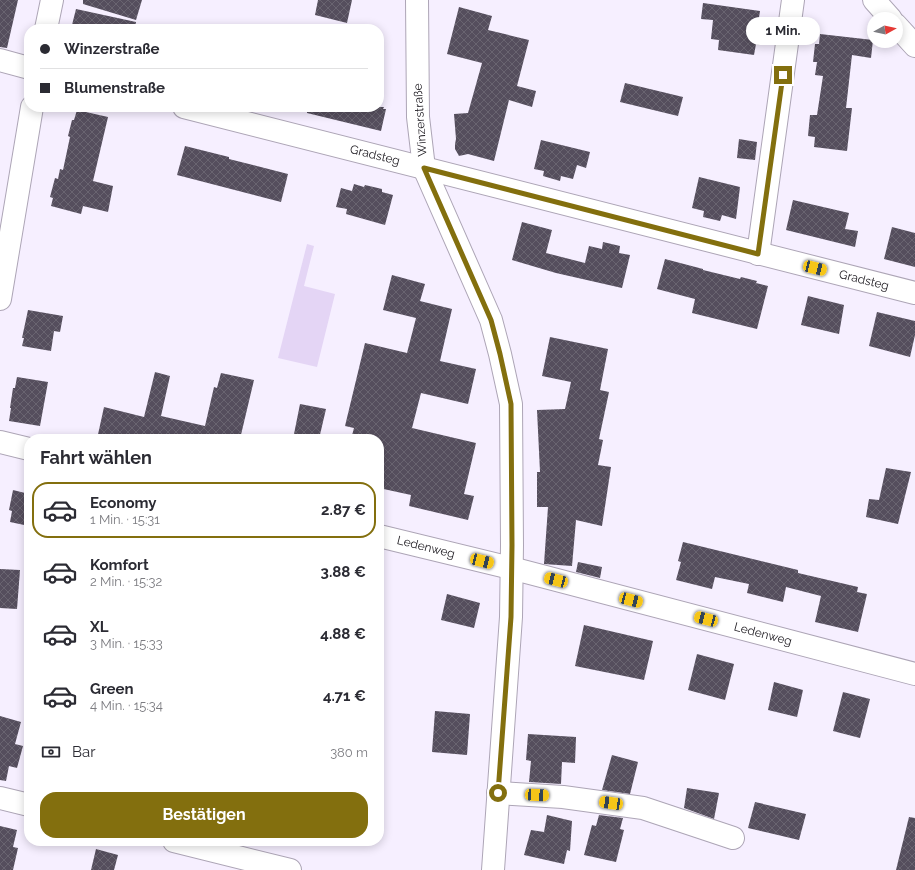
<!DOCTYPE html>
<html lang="de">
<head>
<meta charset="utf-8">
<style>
	body { margin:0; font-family:Raleway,sans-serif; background:#f7f7f7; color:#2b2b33; height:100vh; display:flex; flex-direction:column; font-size:15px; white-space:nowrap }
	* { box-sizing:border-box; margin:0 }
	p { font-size:13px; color:#7c7c81 }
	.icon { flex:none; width:22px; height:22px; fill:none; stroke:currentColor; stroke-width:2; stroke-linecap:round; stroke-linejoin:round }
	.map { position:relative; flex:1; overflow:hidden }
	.sheet { position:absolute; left:24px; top:434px; width:360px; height:412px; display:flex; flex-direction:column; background:#fff; border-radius:16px; box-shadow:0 2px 10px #0003 }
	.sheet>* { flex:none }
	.guide { position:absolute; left:24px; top:24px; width:360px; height:88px; border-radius:16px; box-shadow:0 2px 10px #0003; display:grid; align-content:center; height:88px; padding:0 16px; background:#fff }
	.needle { width:26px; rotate:82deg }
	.fabs { position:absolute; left:867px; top:12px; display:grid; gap:8px }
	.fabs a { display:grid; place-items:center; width:36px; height:36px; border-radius:50%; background:#fff; box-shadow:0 2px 10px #0003; font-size:20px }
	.end { position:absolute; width:18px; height:18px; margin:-9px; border:5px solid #836f0e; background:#fff; box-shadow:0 0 0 2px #fff }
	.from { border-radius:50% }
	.bubble { position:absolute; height:28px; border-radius:14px; background:#fff; box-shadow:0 2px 10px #0003; font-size:13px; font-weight:700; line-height:28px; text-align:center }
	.car { position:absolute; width:12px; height:24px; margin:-12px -6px; border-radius:5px; box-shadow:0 0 3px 1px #0007; background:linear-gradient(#f5c518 24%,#345 0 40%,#f5c518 0 76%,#345 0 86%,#f5c518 0) }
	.guide b { display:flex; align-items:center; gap:14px; height:38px; font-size:15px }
	.guide b+b { border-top:1px solid #e1e1e2 }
	.guide i { width:10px; height:10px; background:#2b2b33 }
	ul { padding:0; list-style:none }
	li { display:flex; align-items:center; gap:12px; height:56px; margin:0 8px 6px; padding:0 8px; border:2px solid transparent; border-radius:16px }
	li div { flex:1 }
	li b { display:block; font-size:15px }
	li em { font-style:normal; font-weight:700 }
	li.active { border-color:#836f0e }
	li>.icon { width:36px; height:36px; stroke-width:1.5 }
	h2 { padding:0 16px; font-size:18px; line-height:48px }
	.pay { display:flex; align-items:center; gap:10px; height:44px; padding:0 16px; font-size:15px }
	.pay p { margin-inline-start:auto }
	.cta { display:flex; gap:8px; margin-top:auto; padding:8px 16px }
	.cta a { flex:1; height:46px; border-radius:16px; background:#836f0e; color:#fff; font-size:16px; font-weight:700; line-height:46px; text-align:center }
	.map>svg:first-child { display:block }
</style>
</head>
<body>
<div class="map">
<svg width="915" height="870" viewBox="0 0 915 870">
	<defs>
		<pattern id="building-cross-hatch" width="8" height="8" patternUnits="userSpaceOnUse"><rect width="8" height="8" fill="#554e5d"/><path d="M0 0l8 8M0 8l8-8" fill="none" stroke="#696470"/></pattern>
	</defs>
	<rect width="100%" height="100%" fill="#f6efff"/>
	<polygon fill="#e4d5f5" points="307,244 314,246 304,286 335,294 317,367 278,358"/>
	<g fill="url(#building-cross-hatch)">
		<polygon points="0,0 18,0 7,48 0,47"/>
		<polygon points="83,0 142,0 136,20 83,4"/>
		<polygon points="318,0 352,0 347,23 315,15"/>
		<polygon points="703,3 760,11 758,24 762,24 760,45 756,44 754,55 718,50 719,40 711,39 713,20 701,19"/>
		<polygon points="459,7 492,16 488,30 529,40 517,86 536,91 532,107 509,100 494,161 468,154 459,156 455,149 455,144 456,139 454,114 468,113 482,63 447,54"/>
		<polygon points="76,9 136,22 135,29 71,29"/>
		<polygon points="820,34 873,40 871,58 852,55 846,108 852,108 847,151 814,147 815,137 808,136 810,115 817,115 823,76 815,75 817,62 813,62 815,44 819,44"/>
		<polygon points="625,83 683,97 678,116 620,102"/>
		<polygon points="307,107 384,107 383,109 386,109 381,131 307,113"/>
		<polygon points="77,110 108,117 93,181 113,186 108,212 83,206 81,214 51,206 53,198 50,197 55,178 58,179 60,169 63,170 70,137 68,136 72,120 74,120"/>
		<polygon points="739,139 757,142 755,160 737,158"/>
		<polygon points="541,140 590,152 586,168 577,165 573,179 561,176 560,181 543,176 544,171 534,169"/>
		<polygon points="185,146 229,157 229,159 288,174 281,202 177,175"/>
		<polygon points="699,177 740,187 736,219 722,215 720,221 703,217 704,211 692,208"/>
		<polygon points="354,184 364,187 365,185 382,189 382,192 393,195 385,225 346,214 347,209 336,207 341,188 352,191"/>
		<polygon points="793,200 849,213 845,229 858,231 855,247 786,230"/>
		<polygon points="522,222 552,230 546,253 585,263 589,246 602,249 603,242 620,246 619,253 630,255 622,288 556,273 512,260"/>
		<polygon points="892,227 915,233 915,267 884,259"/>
		<polygon points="665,259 703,269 703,270 740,279 741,277 757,281 756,283 768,286 757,329 692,313 695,299 657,289"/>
		<polygon points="392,275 425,284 420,301 452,309 440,361 476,369 468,404 421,393 412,428 476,443 464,494 474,496 468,520 409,506 411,495 379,488 379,439 351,439 354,428 345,426 365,343 407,353 416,318 383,310"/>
		<polygon points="808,296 844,305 839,334 801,325"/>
		<polygon points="28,310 63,316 60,332 54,331 51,351 22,346 24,338 22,338"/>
		<polygon points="877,312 915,321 915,335 910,357 869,346"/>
		<polygon points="550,337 608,349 600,390 609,392 599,439 603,440 598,465 611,467 602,526 576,520 572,566 544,564 548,507 537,507 537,472 540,472 537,410 565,409 571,382 542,376"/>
		<polygon points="155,372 170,376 161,416 205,426 214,387 217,388 221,373 254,380 240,439 97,439 104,407 144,417"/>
		<polygon points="17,377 48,382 40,426 9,421 11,408 10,408 13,388 15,388"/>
		<polygon points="300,404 326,409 319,439 293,439"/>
		<polygon points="886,468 911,472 898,524 866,517 869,499 879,500"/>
		<polygon points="13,490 29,494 29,526 10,522 12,511 9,510"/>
		<polygon points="683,542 798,570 798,573 858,587 857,592 867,594 858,632 815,622 821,596 786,587 783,602 747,593 749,584 715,577 712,589 676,580 681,562 678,561"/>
		<polygon points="578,562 602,567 600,578 576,572"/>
		<polygon points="0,569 20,570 17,609 0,608"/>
		<polygon points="447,594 480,603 474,628 441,620"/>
		<polygon points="584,625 653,641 644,680 575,666"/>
		<polygon points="697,654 734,664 725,700 688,690"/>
		<polygon points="774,682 803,690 797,717 768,710"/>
		<polygon points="843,692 870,699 860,738 833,731"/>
		<polygon points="435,711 470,714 467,755 432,752"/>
		<polygon points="0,716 21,722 15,744 23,746 17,768 9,766 6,781 0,780"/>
		<polygon points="528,734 576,737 575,763 562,762 561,784 529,782 531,761 526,760"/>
		<polygon points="612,755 638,762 630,794 602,790"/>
		<polygon points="687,788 719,793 714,819 684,808"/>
		<polygon points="755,802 806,814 799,840 748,828"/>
		<polygon points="547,815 572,821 570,851 567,850 564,864 524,855 531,830 544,832"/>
		<polygon points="599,815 623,818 620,829 624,830 616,862 584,855 592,825 596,826"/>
		<polygon points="909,817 915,818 915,870 896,870"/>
		<polygon points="0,826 17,830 13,847 18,848 13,870 0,870"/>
		<polygon points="96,849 118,855 114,870 91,870"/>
	</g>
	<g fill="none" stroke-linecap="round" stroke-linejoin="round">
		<g stroke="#ada5b6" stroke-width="24">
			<g id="minor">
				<polyline points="417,0 418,117 424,168 491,320 500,354 511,404 512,545 511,617 493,870"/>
				<polyline points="874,0 891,19"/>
				<polyline points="896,25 915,46"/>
				<polyline points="46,29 52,0"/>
				<polyline points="0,60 29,68"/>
				<polyline points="184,107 915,293"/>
				<polyline points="758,254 793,0"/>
				<polyline points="0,299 32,107"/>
				<polyline points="0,442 29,449"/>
				<polyline points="379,536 511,568 915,674"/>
				<polyline points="498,793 563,797 643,808 733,838"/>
				<polyline points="0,798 29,805"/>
				<polyline points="174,841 290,870"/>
			</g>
		</g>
		<use href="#minor" stroke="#fff" stroke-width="22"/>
	</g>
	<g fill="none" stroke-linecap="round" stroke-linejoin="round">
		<polyline stroke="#836f0e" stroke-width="5" points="498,793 511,617 512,545 511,404 500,354 491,320 424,168 758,254 783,75"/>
	</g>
	<g text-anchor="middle" stroke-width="4" stroke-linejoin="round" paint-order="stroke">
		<g font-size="12" fill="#1b181e" stroke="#fff">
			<text transform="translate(420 120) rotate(-94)" y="4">Winzerstraße</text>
			<text transform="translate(375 155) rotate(14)" y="4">Gradsteg</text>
			<text transform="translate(864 280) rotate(14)" y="4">Gradsteg</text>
			<text transform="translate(426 547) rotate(14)" y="4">Ledenweg</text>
			<text transform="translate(763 634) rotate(15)" y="4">Ledenweg</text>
		</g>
	</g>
</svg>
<div class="fabs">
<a><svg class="needle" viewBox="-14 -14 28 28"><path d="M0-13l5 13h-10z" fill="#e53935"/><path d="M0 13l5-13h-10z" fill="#7c7c81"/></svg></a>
</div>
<i class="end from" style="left:498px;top:793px"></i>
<i class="end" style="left:783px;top:75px"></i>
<div class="bubble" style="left:746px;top:17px;width:74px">1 Min.</div>
<i class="car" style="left:815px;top:268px;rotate:104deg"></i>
<i class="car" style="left:482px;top:561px;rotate:104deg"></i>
<i class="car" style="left:556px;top:580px;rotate:285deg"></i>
<i class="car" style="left:631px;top:600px;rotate:105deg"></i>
<i class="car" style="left:706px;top:619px;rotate:285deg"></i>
<i class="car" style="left:537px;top:795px;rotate:93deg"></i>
<i class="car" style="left:611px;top:803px;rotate:278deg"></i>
<div class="guide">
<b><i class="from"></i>Winzerstraße</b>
<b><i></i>Blumenstraße</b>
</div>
<section class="sheet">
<h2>Fahrt wählen</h2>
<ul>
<li class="active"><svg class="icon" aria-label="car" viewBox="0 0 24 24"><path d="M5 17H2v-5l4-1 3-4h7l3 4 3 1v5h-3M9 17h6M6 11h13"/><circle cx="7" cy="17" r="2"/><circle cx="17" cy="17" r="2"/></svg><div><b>Economy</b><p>1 Min. · 15:31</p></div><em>2.87 €</em></li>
<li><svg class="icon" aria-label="car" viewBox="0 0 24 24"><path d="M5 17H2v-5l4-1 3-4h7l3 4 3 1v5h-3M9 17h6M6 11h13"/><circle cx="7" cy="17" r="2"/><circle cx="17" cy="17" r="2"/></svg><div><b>Komfort</b><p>2 Min. · 15:32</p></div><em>3.88 €</em></li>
<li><svg class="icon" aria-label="car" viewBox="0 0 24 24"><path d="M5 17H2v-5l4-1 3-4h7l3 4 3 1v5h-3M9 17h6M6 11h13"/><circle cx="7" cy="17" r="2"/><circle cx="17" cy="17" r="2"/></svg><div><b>XL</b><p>3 Min. · 15:33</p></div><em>4.88 €</em></li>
<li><svg class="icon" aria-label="car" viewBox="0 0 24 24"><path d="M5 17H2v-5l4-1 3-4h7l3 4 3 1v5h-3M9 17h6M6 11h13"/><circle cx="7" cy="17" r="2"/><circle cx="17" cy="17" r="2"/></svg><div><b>Green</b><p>4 Min. · 15:34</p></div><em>4.71 €</em></li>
</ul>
<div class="pay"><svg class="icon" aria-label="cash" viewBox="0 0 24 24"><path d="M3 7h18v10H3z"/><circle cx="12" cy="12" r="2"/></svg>Bar<p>380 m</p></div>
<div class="cta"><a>Bestätigen</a></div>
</section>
</div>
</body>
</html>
